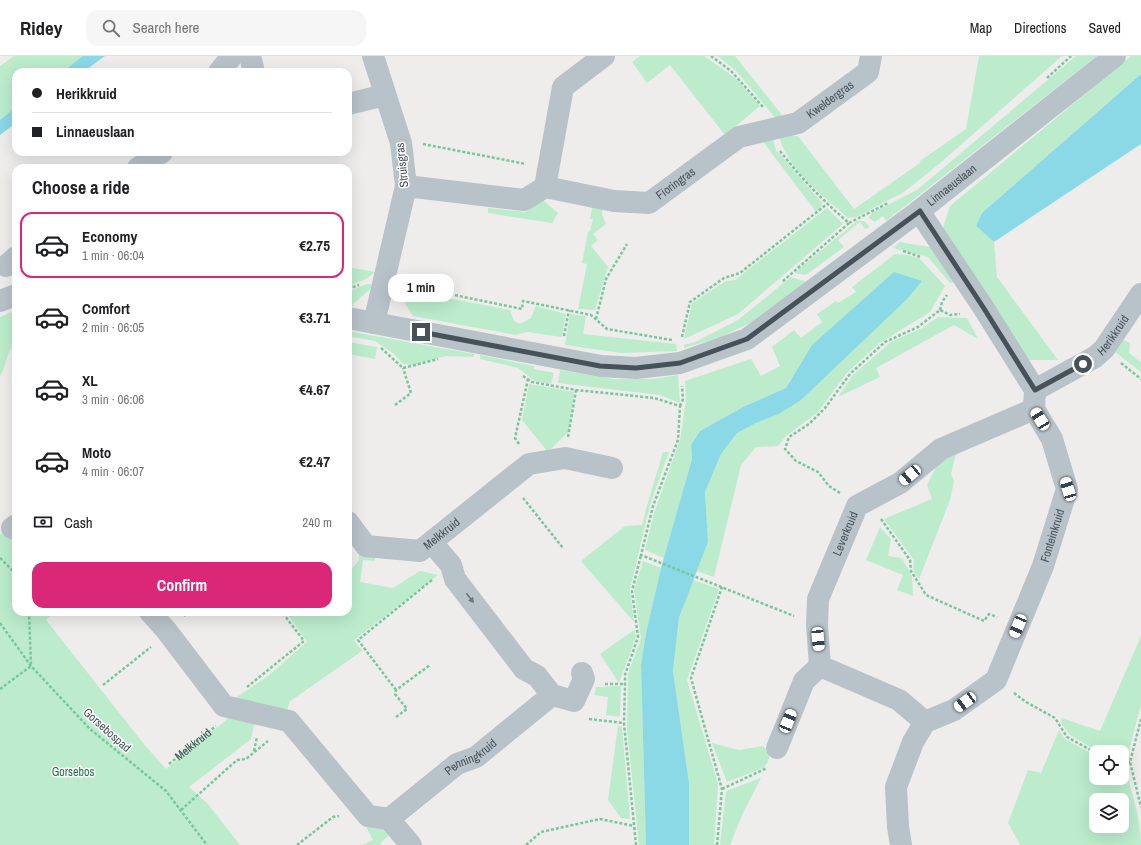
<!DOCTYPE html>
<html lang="en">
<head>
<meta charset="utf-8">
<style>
	body { margin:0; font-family:"Archivo Narrow",sans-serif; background:#f6f6f6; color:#202124; height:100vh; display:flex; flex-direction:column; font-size:15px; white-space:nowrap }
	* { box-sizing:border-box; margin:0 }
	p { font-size:13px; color:#757577 }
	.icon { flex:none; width:22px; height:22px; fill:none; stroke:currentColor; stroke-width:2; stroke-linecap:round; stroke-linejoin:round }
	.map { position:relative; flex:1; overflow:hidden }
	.side { position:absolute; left:12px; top:108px; width:340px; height:452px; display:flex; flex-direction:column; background:#fff; border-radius:12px; box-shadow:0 4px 16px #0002 }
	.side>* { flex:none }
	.hud { position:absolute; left:12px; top:12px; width:340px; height:88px; border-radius:12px; box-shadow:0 4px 16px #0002; display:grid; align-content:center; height:88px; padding:0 20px; background:#fff }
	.fabs { position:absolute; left:1089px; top:689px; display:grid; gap:8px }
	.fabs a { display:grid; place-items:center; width:40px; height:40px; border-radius:8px; background:#fff; box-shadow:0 4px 16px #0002; font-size:20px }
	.end { position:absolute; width:18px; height:18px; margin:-9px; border:5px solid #465159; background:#fff; box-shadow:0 0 0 2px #fff }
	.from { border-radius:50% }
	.bubble { position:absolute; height:28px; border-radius:12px; background:#fff; box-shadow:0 4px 16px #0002; font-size:13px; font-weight:700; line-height:28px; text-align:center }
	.car { position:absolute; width:12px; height:24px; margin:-12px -6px; border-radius:5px; box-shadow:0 0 3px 1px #0007; background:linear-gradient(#fff 24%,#345 0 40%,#fff 0 76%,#345 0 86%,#fff 0) }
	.hud b { display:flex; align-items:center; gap:14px; height:38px; font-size:15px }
	.hud b+b { border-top:1px solid #e0e0e0 }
	.hud i { width:10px; height:10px; background:#202124 }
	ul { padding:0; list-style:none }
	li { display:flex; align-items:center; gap:12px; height:66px; margin:0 8px 6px; padding:0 12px; border:2px solid transparent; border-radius:12px }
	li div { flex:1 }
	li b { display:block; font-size:15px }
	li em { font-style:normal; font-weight:700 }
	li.current { border-color:#db2777 }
	li>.icon { width:36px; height:36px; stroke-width:1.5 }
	h2 { padding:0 20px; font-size:18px; line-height:48px }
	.pay { display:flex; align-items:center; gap:10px; height:44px; padding:0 20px; font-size:15px }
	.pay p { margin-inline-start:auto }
	.action { display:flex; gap:8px; margin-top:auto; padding:8px 20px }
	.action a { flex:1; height:46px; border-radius:12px; background:#db2777; color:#fff; font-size:16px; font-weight:700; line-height:46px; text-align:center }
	header { display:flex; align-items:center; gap:24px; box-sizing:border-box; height:56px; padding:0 20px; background:#fff; border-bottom:1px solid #e0e0e0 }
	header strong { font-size:19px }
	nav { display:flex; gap:22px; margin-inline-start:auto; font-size:14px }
	.search { width:280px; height:36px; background:#f6f6f6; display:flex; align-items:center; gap:10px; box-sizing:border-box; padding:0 14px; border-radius:12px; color:#757577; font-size:15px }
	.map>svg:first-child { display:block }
</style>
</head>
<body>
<header>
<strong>Ridey</strong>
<div class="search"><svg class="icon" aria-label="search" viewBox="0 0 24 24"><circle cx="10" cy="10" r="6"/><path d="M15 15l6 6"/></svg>Search here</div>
<nav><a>Map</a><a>Directions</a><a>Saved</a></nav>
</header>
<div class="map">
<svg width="1141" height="789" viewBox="0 0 1141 789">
	<rect width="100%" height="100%" fill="#efecec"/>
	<g fill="#bceccc" fill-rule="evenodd">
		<polygon points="14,0 83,0 62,16 16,16 16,51 0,64 0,10"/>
		<polygon points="640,0 704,0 727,16 738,25 760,50 725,79 670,9 647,27 632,6"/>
		<polygon points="718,0 735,0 786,64 778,65 737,16"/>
		<path d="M 979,0 L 1062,0 L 939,108 L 904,136 L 856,161 L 848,162 C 827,143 801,124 787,99 C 783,93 781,86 778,79 L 798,80 L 854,153 L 920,107 L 920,105 L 966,73 Z"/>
		<polygon points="1076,0 1097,0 886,165 883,160 875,166 869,162 872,157 917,134"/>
		<polygon points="1131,0 1141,0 1141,18 982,157 976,170 994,186 997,221 1058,304 1027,304 942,175 950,150"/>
		<polygon points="772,81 776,94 823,148 816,156 761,83"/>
		<polygon points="543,144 558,157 552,167 488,157 488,152 525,156"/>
		<polygon points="593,148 603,149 602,159 606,168 593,178 598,184 591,190 608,211 595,254 578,253 587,208 582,207 588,176 590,175 593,163 590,163"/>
		<polygon points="827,152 843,168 738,258 684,283 692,247 726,225 735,224"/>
		<polygon points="857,165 864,165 870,171 865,173 860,166 838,184 844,191 806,219 794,217"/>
		<polygon points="901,185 904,187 930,191 955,226 950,227 928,201 893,192"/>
		<polygon points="895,198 907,199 919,202 945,230 930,256 878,288 847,317 818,356 786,380 778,390 756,391 741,409 714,521 697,515 708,486 705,436 721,398 737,377 756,367 779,358 812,289 786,332 745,350 700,375 691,389 692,403 664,502 645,494 654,457 680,384 686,345 685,325 751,303 761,320 780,310 772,291 794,274 801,282 822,266 817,258 836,245 838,247 856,236 852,231"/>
		<polygon points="348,211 375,216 366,223 348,230"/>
		<polygon points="791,221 807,226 750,267 721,281 684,292 684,289 695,286 738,264"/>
		<polygon points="367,228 375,229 353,248 354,250 348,249 348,236"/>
		<polygon points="395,232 510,254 514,265 520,268 531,262 536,250 566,258 562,281 527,276 515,279 413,260"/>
		<path d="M 16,254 L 16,287 C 5,296 8,308 0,320 L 0,261 Z"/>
		<polygon points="570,258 586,260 583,278 676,288 677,295 621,297 565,289"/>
		<polygon points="938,261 967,262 978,283 954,269 876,312 880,321 838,341 853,319 891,286 922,272"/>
		<polygon points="348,275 474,298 474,301 446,300 411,309 403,308 394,298 375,285 348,280"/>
		<polygon points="1120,282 1130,287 1129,297 1141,306 1141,316 1115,296"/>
		<polygon points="348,286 377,291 375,303 348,298"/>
		<polygon points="480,299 534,310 534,313 554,317 551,328 535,325 518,312 480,303"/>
		<polygon points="560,314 614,323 653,323 678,319 680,347 660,339 558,327"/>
		<polygon points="529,328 574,336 569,375 548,396 522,364"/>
		<polygon points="957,393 951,418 954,425 950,444 919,523 913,514 914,504 884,463 932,443 927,429 938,407"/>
		<path d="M 663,396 L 669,396 L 650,449 L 630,533 L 634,566 L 581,505 L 625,470 L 642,469 C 648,444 656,420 663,396 Z"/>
		<polygon points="880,471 891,483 888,500 902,502 912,520 913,540 897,534 903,519 866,504"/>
		<polygon points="9,475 16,481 16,556 47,556 50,560 46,564 143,687 166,713 230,661 255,664 251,683 189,731 207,747 240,789 0,789 0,478"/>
		<polygon points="359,494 375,502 375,505 363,504 360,526 393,532 420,515 438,519 354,584 362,595 289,646 287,656 234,643 268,620 307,586 286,556 348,556 348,537 351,535 348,531 348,518 359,504"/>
		<polygon points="643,505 661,512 646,577 641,609 646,789 639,789 627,673 628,618 641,582 634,534"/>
		<polygon points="693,524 719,533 687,624 718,728 714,789 689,789 689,727 673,615 679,563"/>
		<polygon points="634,574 636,581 619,627 600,598"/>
		<polygon points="1141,580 1141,649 1127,702 1122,701 1122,696 1099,696 1070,679 1061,667 1062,662 1100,675"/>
		<polygon points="621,630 620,661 606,659 608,641 594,639 596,631"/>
		<polygon points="618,670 622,671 630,763 621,762 608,744"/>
		<path d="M 1059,674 L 1065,683 L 1096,700 L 1096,722 L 1122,722 L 1122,711 L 1125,712 C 1132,737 1141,763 1141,789 L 1020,789 L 1008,767 L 1028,714 L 1041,717 ZM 1096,744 L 1122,744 L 1122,770 L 1096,770 Z"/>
		<polygon points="712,687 739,694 763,690 770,697 768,706 763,712 727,726"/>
		<polygon points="761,722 743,757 730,789 720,789 726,735"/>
		<polygon points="375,770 392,777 380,787 381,789 362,789 373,784 366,771"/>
	</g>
	<g fill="#8bd8e7">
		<polygon points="83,0 105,0 83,16 62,16"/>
		<polygon points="1141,18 1141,88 994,186 976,170 982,157"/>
		<polygon points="16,51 16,67 0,79 0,64"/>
		<polygon points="894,216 922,225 907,243 801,344 779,358 756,367 737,377 721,398 705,436 708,486 679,562 673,615 689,727 689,789 646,789 641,609 646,577 661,512 692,403 691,389 700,375 745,350 786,332 812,289"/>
	</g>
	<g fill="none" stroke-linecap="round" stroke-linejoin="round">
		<g stroke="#76c89b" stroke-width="2.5" stroke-dasharray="3 2" stroke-linecap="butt">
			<polyline points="711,0 731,15 763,51"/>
			<polyline points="1047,22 1071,0"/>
			<polyline points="423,88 526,108"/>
			<path d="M 780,95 C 801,122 823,145 849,167 L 782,226"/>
			<polyline points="849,167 888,147"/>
			<polyline points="903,195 921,201"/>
			<polyline points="406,229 522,253 523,245 591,259 607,273 672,284"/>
			<polyline points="348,233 359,229"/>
			<polyline points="940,254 942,246 947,239"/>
			<polyline points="596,263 606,223 627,188"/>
			<polyline points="564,280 569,254"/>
			<polyline points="682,281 690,246 724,222 740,217 827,148"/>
			<polyline points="381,292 403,312 438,303"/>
			<polyline points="1121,307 1141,323"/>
			<polyline points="523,320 532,326 576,334 654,342 680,350 678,384 653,450 641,499 794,560"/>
			<polyline points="395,349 411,337 403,312"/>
			<polyline points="680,350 683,343 682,330"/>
			<polyline points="568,381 576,334"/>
			<polyline points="519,388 515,382 528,323"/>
			<polyline points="840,437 829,430 818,416 796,405 785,393 789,381 809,368 825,352 850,318 885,286 918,271 940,254 950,259 960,258"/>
			<polyline points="523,442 563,492"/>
			<polyline points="881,463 910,504 911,515 926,539 984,565 989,558 997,561"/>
			<polyline points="0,502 15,517 16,521"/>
			<polyline points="184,560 189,556"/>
			<polyline points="0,567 31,610 90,673 166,735 207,789"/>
			<polyline points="605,628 625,628"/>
			<polyline points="103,629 151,591"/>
			<polyline points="247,631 304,585 282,556"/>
			<polyline points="0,633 31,610 29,556"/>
			<polyline points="396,634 358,584 432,524"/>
			<polyline points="1014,637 1026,646 1055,662 1067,681 1096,697"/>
			<polyline points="396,661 407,653 395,638 396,634 430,609"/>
			<polyline points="589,663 624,667"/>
			<polyline points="1141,663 1130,706 1141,751"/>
			<polyline points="254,695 257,681"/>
			<polyline points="1122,705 1130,706"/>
			<path id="s1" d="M 169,708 L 216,670"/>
			<polyline points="722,733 767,712"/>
			<polyline points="181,754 237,704 246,703 268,685"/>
			<polyline points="297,789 333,761 339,760"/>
			<polyline points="526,789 541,776 600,763 634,770"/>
			<polyline points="636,789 624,667 625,628 625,619 638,581 632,535 641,499"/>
			<polyline points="717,789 722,733 691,622 722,531"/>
		</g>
		<g stroke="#b8c2c9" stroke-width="22">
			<polyline points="250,0 254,16"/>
			<polyline points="373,0 401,87 406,130 374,267"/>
			<polyline points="219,16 232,0"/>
			<polyline points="348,48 385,39"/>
			<polyline points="138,112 162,96"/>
			<path id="s2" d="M 406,130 L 524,144 L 545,131 L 614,145 L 649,147 L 739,81 L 798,67 L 868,16 L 871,0"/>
			<polyline points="545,131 563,31 604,0"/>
			<polyline points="6,210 16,201"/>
			<path id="s3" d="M 1035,334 L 1095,301 L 1104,293 L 1141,238"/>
			<path id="s4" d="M 348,466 L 366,490 L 420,495 L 529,408 L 565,402 L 612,412"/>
			<polyline points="12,472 16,469"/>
			<polyline points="432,487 451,509 455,523 524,613 537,620 552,639 574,645 584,623 582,617"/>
			<polyline points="150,556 166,574 224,650 289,665 368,760 389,763 411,789"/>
			<path id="s5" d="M 925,666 L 899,644 L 820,610 L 817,569 L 818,543 L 857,450 L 900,427 L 941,393 L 1034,353"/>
			<polyline points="777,692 804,625 820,610"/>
			<path id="s6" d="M 389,763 L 457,708 L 476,701 L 552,639"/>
			<path id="s7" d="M 901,789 L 898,771 L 896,731 L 913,686 L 925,666 L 954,654 L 996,624 L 1043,510 L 1067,433 L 1052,383 L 1034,353 L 1035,334 L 983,251 L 919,155"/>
		</g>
		<g stroke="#b8c2c9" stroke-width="22">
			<polyline points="0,245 16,239"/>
			<path id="s8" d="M 348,262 L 601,310 L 636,312 L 680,307 L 747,283 L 919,155 L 1115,0"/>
		</g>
	</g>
	<defs><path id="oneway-solid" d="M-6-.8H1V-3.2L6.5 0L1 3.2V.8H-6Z"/></defs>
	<use fill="#68737b" href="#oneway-solid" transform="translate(470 542) rotate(52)"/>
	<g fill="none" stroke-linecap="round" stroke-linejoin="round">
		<polyline stroke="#465159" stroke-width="5" points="421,276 600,310 636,312 680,307 747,283 920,155 983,251 1035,334 1083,308"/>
	</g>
	<g text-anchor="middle" stroke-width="3" stroke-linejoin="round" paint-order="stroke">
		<g font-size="12" fill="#465159" stroke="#fff">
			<text dy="4" stroke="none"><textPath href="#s2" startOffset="461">Kweldergras</textPath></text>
			<text transform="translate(402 109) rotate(-96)" y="4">Struisgras</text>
			<text dy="4" stroke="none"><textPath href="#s2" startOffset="282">Fioringras</textPath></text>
			<text dy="4" stroke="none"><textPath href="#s8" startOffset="664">Linnaeuslaan</textPath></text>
			<text dy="4" stroke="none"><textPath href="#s3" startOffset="97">Herikkruid</textPath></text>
			<text dy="4" stroke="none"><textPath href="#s4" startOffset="112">Melkkruid</textPath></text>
			<text dy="4" stroke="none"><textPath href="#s5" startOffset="258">Leverkruid</textPath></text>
			<text dy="4" stroke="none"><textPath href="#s7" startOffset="368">Fonteinkruid</textPath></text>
			<text transform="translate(107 674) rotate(42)" y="4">Gorsebospad</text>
			<text dy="4" stroke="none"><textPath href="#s1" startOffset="31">Melkkruid</textPath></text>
			<text dy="4" stroke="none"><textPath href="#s6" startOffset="103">Penningkruid</textPath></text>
		</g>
		<g font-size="12" fill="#1b7644" stroke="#fff">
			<text x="73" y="720">Gorsebos</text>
		</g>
	</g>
</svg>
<div class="fabs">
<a><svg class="icon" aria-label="locate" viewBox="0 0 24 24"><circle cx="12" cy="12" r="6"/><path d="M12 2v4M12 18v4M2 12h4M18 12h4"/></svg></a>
<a><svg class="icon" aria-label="layers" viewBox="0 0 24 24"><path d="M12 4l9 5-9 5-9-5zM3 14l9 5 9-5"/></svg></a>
</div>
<i class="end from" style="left:1083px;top:308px"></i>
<i class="end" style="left:421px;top:276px"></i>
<div class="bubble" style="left:388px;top:218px;width:66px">1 min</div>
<i class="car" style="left:1040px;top:363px;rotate:328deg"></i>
<i class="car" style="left:910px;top:419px;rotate:230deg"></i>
<i class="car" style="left:1068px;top:433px;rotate:343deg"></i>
<i class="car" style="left:1018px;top:570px;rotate:203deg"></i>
<i class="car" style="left:818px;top:583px;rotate:175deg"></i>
<i class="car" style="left:965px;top:646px;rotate:234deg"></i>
<i class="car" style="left:788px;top:665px;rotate:22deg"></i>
<div class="hud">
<b><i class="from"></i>Herikkruid</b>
<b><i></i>Linnaeuslaan</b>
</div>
<section class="side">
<h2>Choose a ride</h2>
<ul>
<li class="current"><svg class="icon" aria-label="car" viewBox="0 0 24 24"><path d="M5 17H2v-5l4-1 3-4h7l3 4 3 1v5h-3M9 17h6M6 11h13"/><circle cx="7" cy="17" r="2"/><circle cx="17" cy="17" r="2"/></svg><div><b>Economy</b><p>1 min · 06:04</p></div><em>€2.75</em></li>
<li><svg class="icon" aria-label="car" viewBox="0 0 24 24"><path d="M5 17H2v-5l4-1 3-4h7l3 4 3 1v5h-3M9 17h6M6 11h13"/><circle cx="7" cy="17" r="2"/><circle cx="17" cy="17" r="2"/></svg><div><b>Comfort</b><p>2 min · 06:05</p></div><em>€3.71</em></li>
<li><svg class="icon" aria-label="car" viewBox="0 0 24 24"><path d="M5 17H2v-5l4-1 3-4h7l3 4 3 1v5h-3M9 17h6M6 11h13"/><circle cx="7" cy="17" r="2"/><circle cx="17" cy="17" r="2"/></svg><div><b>XL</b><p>3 min · 06:06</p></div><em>€4.67</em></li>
<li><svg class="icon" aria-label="car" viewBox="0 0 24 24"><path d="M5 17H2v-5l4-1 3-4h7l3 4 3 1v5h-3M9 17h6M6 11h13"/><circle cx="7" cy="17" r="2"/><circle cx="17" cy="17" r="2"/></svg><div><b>Moto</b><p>4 min · 06:07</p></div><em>€2.47</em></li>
</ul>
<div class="pay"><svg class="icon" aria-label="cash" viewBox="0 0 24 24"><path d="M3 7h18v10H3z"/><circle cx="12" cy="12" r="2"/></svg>Cash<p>240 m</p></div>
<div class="action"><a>Confirm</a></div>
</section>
</div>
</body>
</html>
